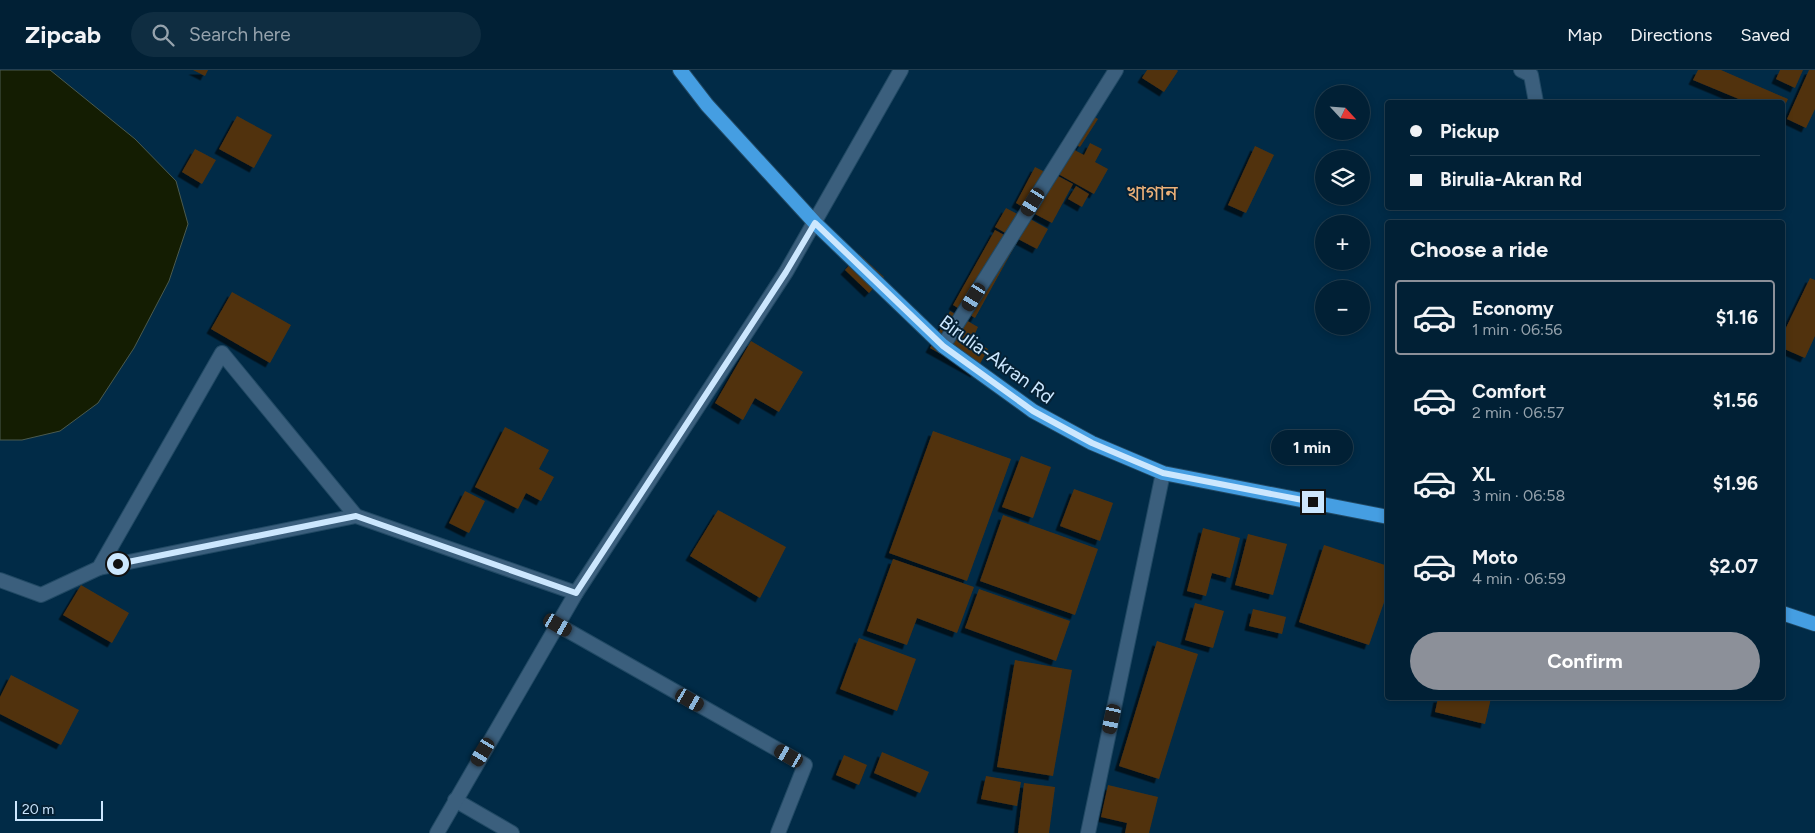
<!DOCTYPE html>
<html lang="en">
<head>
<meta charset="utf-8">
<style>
	body { margin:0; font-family:Figtree,"Noto Sans Bengali",sans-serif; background:#0f2d41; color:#f1f3f6; height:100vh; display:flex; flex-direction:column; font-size:19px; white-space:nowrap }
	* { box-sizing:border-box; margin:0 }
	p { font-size:16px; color:#96a3ad }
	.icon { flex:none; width:28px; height:28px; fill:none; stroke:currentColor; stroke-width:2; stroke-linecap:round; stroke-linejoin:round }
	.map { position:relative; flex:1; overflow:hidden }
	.panel { position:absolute; left:1385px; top:150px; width:400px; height:480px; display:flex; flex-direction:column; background:#012035; border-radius:5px; box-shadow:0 2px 8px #0003,0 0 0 1px #233e50 }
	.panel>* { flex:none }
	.banner { position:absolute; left:1385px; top:30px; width:400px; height:110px; border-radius:5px; box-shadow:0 2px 8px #0003,0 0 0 1px #233e50; display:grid; align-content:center; height:110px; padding:0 25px; background:#012035 }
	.needle { width:32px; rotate:116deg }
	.controls { position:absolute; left:1315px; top:15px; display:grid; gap:10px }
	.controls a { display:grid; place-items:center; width:55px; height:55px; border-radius:50%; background:#012035; box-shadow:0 2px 8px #0003,0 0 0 1px #233e50; font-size:25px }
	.scale { position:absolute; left:15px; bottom:12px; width:88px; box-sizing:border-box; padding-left:5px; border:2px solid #cce7fe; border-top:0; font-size:14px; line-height:18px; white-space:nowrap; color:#cce7fe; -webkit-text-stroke:4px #052135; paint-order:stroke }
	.end { position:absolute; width:22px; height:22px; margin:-11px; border:6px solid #cce7fe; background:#111; box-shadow:0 0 0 2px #111 }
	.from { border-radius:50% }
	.bubble { position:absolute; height:35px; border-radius:18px; background:#012035; box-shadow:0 2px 8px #0003,0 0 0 1px #233e50; font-size:16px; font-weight:700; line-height:35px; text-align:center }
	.car { position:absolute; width:15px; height:30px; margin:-15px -8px; border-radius:6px; box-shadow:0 0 4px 1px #0007; background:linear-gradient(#222 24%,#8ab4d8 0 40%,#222 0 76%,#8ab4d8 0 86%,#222 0) }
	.banner b { display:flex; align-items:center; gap:18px; height:48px; font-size:19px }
	.banner b+b { border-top:1px solid #233e50 }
	.banner i { width:12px; height:12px; background:#f1f3f6 }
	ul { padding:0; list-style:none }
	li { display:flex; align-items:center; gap:15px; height:75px; margin:0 10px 8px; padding:0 15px; border:2px solid transparent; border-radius:5px }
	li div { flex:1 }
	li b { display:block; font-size:19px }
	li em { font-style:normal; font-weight:700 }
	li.selected { border-color:#8c9099 }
	li>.icon { width:45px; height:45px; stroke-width:1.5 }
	h2 { padding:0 25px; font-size:22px; line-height:60px }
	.cta { display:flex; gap:10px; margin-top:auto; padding:10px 25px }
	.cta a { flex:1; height:58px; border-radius:30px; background:#8c9099; color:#fff; font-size:20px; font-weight:700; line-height:58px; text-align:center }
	header { display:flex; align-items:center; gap:30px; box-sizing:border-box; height:70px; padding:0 25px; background:#012035; border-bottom:1px solid #233e50 }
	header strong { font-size:24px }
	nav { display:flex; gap:28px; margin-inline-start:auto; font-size:18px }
	.search { width:350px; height:45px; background:#0f2d41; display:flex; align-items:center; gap:12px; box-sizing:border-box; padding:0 18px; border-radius:28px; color:#96a3ad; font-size:19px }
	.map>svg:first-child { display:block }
</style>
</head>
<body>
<header>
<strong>Zipcab</strong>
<div class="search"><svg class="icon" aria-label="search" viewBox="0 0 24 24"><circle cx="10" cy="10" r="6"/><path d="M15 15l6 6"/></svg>Search here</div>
<nav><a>Map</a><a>Directions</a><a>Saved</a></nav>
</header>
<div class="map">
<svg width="1815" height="763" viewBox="0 0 1815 763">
	<defs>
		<filter id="shadow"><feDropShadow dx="-4.5" dy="4.5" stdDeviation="0" flood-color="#0009"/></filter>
	</defs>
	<rect width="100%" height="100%" fill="#012b47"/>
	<polygon fill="#141d02" stroke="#4b5a4e" points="0,0 50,0 135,69 176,111 188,154 169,211 134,278 98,333 60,361 22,370 0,370"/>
	<g fill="#513210" filter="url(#shadow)">
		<polygon points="193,0 208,0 205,6"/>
		<polygon points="1147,0 1177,0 1178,1 1164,22 1142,8"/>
		<polygon points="1698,0 1721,0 1788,29 1782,41 1782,32 1746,32 1693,10"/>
		<polygon points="1780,0 1803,0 1795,18 1776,9"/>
		<polygon points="1809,0 1815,0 1815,39 1806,58 1787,49"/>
		<polygon points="1084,41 1098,49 1080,77 1066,68"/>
		<polygon points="237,46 272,65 254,98 219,79"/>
		<polygon points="1090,73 1102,79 1095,92 1108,99 1094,124 1051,100 1065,75 1084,85"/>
		<polygon points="1255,76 1274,85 1246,143 1228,135"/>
		<polygon points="195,79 216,90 202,114 182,102"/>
		<polygon points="1035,97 1051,105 1031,142 1016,133"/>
		<polygon points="1056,105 1073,114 1052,153 1035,144"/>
		<polygon points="1076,116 1089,124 1082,137 1068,129"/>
		<polygon points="1006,138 1025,148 1014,168 995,157"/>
		<polygon points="1030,149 1048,159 1037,179 1018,169"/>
		<polygon points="995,160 1017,172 975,248 953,235"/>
		<polygon points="859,184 884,207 869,223 845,200"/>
		<polygon points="1810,208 1815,210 1815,266 1805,288 1782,278 1782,266"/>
		<polygon points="232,222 291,255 270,293 211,259"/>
		<polygon points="950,241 978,257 972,270 988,279 975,303 930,278"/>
		<polygon points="751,271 803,302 779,342 755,328 743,350 715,333"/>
		<polygon points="505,357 549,380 539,399 554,407 541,431 526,423 518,439 475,417"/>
		<polygon points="933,361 1011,389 967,511 889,483"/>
		<polygon points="1021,386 1051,397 1033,448 1002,437"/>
		<polygon points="1074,419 1113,433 1100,471 1060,456"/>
		<polygon points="465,421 485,431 469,463 449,453"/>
		<polygon points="718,440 786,477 760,528 690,486"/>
		<polygon points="1003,445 1098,479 1075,545 980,511"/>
		<polygon points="1203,458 1240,468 1230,508 1212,503 1206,526 1187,521"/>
		<polygon points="1248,464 1287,474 1273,525 1235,515"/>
		<polygon points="1324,475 1388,496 1388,521 1369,575 1299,552"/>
		<polygon points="893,489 974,517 957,563 917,548 907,575 867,561"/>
		<polygon points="81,515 129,543 112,573 63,545"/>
		<polygon points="979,519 1070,551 1056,591 965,558"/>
		<polygon points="1195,533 1224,541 1213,578 1185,570"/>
		<polygon points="1253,539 1286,547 1282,564 1249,556"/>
		<polygon points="859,568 916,589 897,641 840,619"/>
		<polygon points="1157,571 1198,584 1159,709 1119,696"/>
		<polygon points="1015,590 1072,600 1053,706 997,697"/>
		<polygon points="11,605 79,640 61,675 0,644 0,627"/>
		<polygon points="1438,628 1491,628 1485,654 1435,642"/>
		<polygon points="882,682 929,702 920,723 874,703"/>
		<polygon points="844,685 867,695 859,715 836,705"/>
		<polygon points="986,706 1021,712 1017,736 981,729"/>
		<polygon points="1024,713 1055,717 1049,763 1018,763"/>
		<polygon points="1108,715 1158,727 1149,763 1125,763 1127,753 1101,747"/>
	</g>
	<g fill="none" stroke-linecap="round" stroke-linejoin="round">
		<g stroke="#214964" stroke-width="16">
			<g id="minor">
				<polyline points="1521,0 1531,5 1536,32"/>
				<polyline points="943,276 1116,0"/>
				<polyline points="99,498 356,446"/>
				<polyline points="0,510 41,525 99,498 222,283 356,446 576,523"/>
				<polyline points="558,555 805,695 778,763"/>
				<polyline points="455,730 512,763"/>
				<polyline points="437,763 576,523 786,202 901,0"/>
			</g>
		</g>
		<g stroke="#214964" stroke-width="16">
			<polyline id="tertiary" points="1088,763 1163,403"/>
		</g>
		<g stroke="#214964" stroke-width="16">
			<g id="trunk">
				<polyline points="680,0 707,35 815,153 943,276 1033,341 1092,373 1163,403 1388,447"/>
				<polyline points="1782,543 1815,554"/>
			</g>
		</g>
		<use href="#minor" stroke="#3b5f7d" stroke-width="14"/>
		<use href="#tertiary" stroke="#3b5f7d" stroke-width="14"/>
		<use href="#trunk" stroke="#459ee2" stroke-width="14"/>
	</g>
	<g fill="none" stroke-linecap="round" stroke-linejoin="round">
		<polyline stroke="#cce7fe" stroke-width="6" points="118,494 356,446 576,523 786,202 815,153 943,276 1033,341 1092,373 1163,403 1313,432"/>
	</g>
	<g text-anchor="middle" stroke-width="4" stroke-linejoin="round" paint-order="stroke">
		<g font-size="19" fill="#cce7fe" stroke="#052135">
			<text transform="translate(997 289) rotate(36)" y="7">Birulia-Akran Rd</text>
		</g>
		<g font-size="21" fill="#ecb179" stroke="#052135">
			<text x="1152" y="130">খাগান</text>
		</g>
	</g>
</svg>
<div class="controls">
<a><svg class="needle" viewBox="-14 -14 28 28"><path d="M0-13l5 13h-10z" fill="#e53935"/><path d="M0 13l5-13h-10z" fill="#96a3ad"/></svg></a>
<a><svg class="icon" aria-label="layers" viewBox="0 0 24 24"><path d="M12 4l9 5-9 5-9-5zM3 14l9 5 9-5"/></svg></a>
<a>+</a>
<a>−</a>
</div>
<div class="scale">20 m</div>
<i class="end from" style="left:118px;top:494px"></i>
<i class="end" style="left:1313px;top:432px"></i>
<div class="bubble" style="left:1271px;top:360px;width:82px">1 min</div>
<i class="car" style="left:1033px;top:132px;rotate:212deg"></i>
<i class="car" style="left:974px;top:227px;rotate:212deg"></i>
<i class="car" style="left:558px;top:555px;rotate:120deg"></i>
<i class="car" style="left:690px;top:630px;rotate:120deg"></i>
<i class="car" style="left:1112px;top:649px;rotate:192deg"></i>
<i class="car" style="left:483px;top:682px;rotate:211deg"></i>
<i class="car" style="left:789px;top:686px;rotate:300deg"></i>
<div class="banner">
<b><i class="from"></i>Pickup</b>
<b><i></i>Birulia-Akran Rd</b>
</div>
<section class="panel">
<h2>Choose a ride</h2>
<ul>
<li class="selected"><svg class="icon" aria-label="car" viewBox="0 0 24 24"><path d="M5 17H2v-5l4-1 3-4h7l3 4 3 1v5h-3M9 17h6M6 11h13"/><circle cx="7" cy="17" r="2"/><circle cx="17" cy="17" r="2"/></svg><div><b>Economy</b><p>1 min · 06:56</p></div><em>$1.16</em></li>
<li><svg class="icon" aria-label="car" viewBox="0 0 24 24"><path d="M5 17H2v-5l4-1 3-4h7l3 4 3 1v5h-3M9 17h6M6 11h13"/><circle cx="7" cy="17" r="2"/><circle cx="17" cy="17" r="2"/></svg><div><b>Comfort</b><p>2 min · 06:57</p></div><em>$1.56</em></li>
<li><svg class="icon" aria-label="car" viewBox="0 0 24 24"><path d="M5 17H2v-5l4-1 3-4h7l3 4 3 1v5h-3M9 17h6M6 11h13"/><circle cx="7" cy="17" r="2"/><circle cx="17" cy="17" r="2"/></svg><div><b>XL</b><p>3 min · 06:58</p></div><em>$1.96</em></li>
<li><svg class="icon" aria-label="car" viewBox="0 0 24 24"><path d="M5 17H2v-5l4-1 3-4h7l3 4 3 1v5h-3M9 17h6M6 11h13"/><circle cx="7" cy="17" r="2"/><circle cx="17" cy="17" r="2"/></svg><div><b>Moto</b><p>4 min · 06:59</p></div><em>$2.07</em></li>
</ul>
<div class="cta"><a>Confirm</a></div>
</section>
</div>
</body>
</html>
